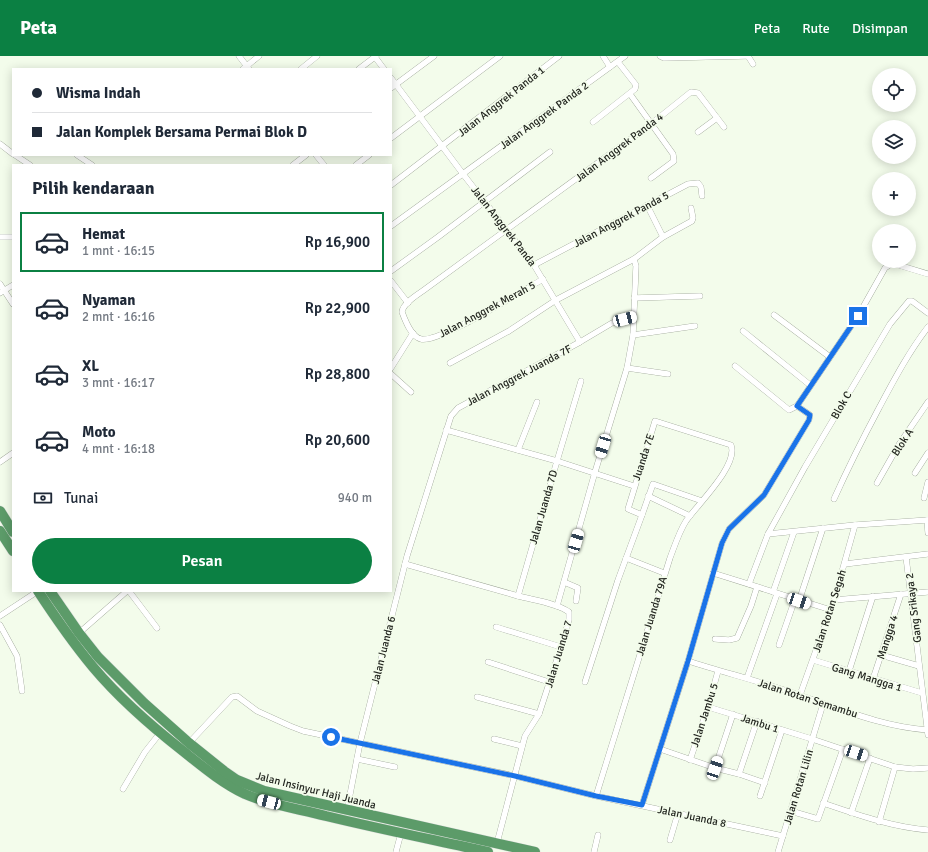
<!DOCTYPE html>
<html lang="id">
<head>
<meta charset="utf-8">
<style>
	body { margin:0; font-family:Signika,sans-serif; background:#f6f6f7; color:#1f2937; height:100vh; display:flex; flex-direction:column; font-size:15px; white-space:nowrap }
	* { box-sizing:border-box; margin:0 }
	p { font-size:13px; color:#747a83 }
	.icon { flex:none; width:22px; height:22px; fill:none; stroke:currentColor; stroke-width:2; stroke-linecap:round; stroke-linejoin:round }
	.map { position:relative; flex:1; overflow:hidden }
	.panel { position:absolute; left:12px; top:108px; width:380px; height:428px; display:flex; flex-direction:column; background:#fff; border-radius:0px; box-shadow:0 2px 10px #0003 }
	.panel>* { flex:none }
	.banner { position:absolute; left:12px; top:12px; width:380px; height:88px; border-radius:0px; box-shadow:0 2px 10px #0003; display:grid; align-content:center; height:88px; padding:0 20px; background:#fff }
	.fabs { position:absolute; left:872px; top:12px; display:grid; gap:8px }
	.fabs a { display:grid; place-items:center; width:44px; height:44px; border-radius:50%; background:#fff; box-shadow:0 2px 10px #0003; font-size:20px }
	.end { position:absolute; width:18px; height:18px; margin:-9px; border:5px solid #1a73e8; background:#fff; box-shadow:0 0 0 2px #fff }
	.from { border-radius:50% }
	.car { position:absolute; width:12px; height:24px; margin:-12px -6px; border-radius:5px; box-shadow:0 0 3px 1px #0007; background:linear-gradient(#fff 24%,#345 0 40%,#fff 0 76%,#345 0 86%,#fff 0) }
	.banner b { display:flex; align-items:center; gap:14px; height:38px; font-size:15px }
	.banner b+b { border-top:1px solid #e0e1e3 }
	.banner i { width:10px; height:10px; background:#1f2937 }
	ul { padding:0; list-style:none }
	li { display:flex; align-items:center; gap:12px; height:60px; margin:0 8px 6px; padding:0 12px; border:2px solid transparent; border-radius:0px }
	li div { flex:1 }
	li b { display:block; font-size:15px }
	li em { font-style:normal; font-weight:600 }
	li.current { border-color:#0b8043 }
	li>.icon { width:36px; height:36px; stroke-width:1.5 }
	h2 { padding:0 20px; font-size:18px; line-height:48px }
	.pay { display:flex; align-items:center; gap:10px; height:44px; padding:0 20px; font-size:15px }
	.pay p { margin-inline-start:auto }
	.cta { display:flex; gap:8px; margin-top:auto; padding:8px 20px }
	.cta a { flex:1; height:46px; border-radius:24px; background:#0b8043; color:#fff; font-size:16px; font-weight:600; line-height:46px; text-align:center }
	header { display:flex; align-items:center; gap:24px; box-sizing:border-box; height:56px; padding:0 20px; background:#0b8043; color:#fff }
	header strong { font-size:19px }
	nav { display:flex; gap:22px; margin-inline-start:auto; font-size:14px }
	.map>svg:first-child { display:block }
</style>
</head>
<body>
<header>
<strong>Peta</strong>
<nav><a>Peta</a><a>Rute</a><a>Disimpan</a></nav>
</header>
<div class="map">
<svg width="928" height="796" viewBox="0 0 928 796">
	<rect width="100%" height="100%" fill="#f3fceb"/>
	<g fill="none" stroke-linecap="round" stroke-linejoin="round">
		<g stroke="#8b9484" stroke-width="6">
			<g id="street">
				<polyline points="239,0 249,13"/>
				<polyline points="603,0 610,11"/>
				<polyline points="660,0 664,2 748,0"/>
				<polyline points="748,0 753,8"/>
				<polyline points="375,1 384,13"/>
				<polyline points="243,13 259,0"/>
				<polyline points="301,13 317,0"/>
				<polyline points="359,13 376,0"/>
				<polyline points="391,22 463,118 534,209 580,286"/>
				<polyline points="391,32 434,0"/>
				<polyline points="630,38 673,98 674,105 651,122"/>
				<polyline points="593,66 635,33 636,29 618,6"/>
				<polyline points="698,76 717,62"/>
				<polyline points="391,82 500,0"/>
				<polyline points="0,88 13,98"/>
				<polyline points="15,99 30,109"/>
				<polyline points="77,99 92,109"/>
				<polyline points="316,99 324,109"/>
				<polyline points="293,109 306,99"/>
				<polyline points="356,109 369,99"/>
				<polyline points="391,129 559,0"/>
				<polyline points="647,149 663,181"/>
				<polyline points="391,170 625,0"/>
				<polyline points="0,181 13,181"/>
				<polyline points="534,209 688,128 698,127 701,131 702,140"/>
				<polyline points="391,215 438,181 550,96"/>
				<path d="M 543,223 C 524,234 438,288 421,283 C 411,281 405,264 402,256 C 403,247 417,239 424,234 L 651,68 L 691,36 L 698,37 L 724,71"/>
				<polyline points="391,225 408,247"/>
				<polyline points="0,228 13,248"/>
				<polyline points="0,237 13,229"/>
				<polyline points="634,242 700,240"/>
				<polyline points="774,259 830,301"/>
				<polyline points="743,275 810,329"/>
				<polyline points="633,279 695,270"/>
				<polyline points="450,307 509,275 556,244 634,203 663,181 692,165 693,162 691,152"/>
				<polyline points="735,310 789,354 797,350 858,260 885,212 891,208 895,208 928,218"/>
				<polyline points="391,312 413,277"/>
				<polyline points="627,312 668,318"/>
				<polyline points="391,318 411,336"/>
				<polyline points="446,374 557,405 634,430"/>
				<polyline points="518,394 537,346"/>
				<polyline points="0,406 13,397"/>
				<polyline points="915,417 928,397"/>
				<polyline points="877,427 898,390 928,346"/>
				<polyline points="648,440 690,460"/>
				<polyline points="924,442 928,426"/>
				<path d="M 834,443 C 848,412 863,382 879,352 C 894,324 908,297 928,271"/>
				<polyline points="927,464 928,477"/>
				<polyline points="768,478 855,469 928,464"/>
				<polyline points="906,501 928,679"/>
				<polyline points="626,502 664,517"/>
				<polyline points="405,508 518,540"/>
				<polyline points="845,508 928,498"/>
				<polyline points="713,517 831,554"/>
				<polyline points="564,526 578,532 576,545"/>
				<polyline points="749,528 768,478 805,411 890,268 909,245 912,245 928,257"/>
				<polyline points="129,535 157,572"/>
				<polyline points="773,536 794,476"/>
				<polyline points="834,544 928,536"/>
				<polyline points="799,545 823,472"/>
				<polyline points="557,550 595,416 627,312 633,279 636,210 634,203"/>
				<polyline points="0,560 38,535"/>
				<polyline points="0,569 17,600 22,635"/>
				<polyline points="496,571 561,591"/>
				<polyline points="79,577 127,535"/>
				<polyline points="715,583 729,584 737,582 751,550 757,531"/>
				<polyline points="779,589 795,543"/>
				<polyline points="881,599 919,610"/>
				<polyline points="813,604 922,637"/>
				<path d="M 688,605 C 725,617 763,626 799,639 C 841,653 883,671 928,674"/>
				<polyline points="488,606 549,626"/>
				<polyline points="849,615 873,540"/>
				<polyline points="747,622 777,538"/>
				<polyline points="873,623 901,538"/>
				<polyline points="585,626 618,524 642,459"/>
				<polyline points="800,639 834,544 855,469"/>
				<polyline points="477,641 539,658"/>
				<polyline points="708,651 812,683 895,711 913,713 928,712"/>
				<polyline points="494,683 522,690"/>
				<polyline points="189,687 232,641 237,640 257,655 290,670 303,675 515,720 596,740 783,780"/>
				<polyline points="660,693 715,712 739,718 765,727"/>
				<polyline points="357,703 395,711"/>
				<polyline points="690,704 708,651 718,615"/>
				<polyline points="715,712 733,658"/>
				<polyline points="739,718 757,665"/>
				<polyline points="123,733 145,696 160,677"/>
				<path d="M 596,740 L 670,502 C 675,489 679,476 686,465 C 697,449 739,409 731,389 L 655,365 L 628,453 L 642,459 L 653,428 L 702,445"/>
				<polyline points="760,740 782,674"/>
				<path d="M 823,747 C 858,759 892,771 928,774"/>
				<polyline points="642,749 688,605 722,487 729,473 764,439 809,364 810,359 797,350"/>
				<polyline points="347,754 360,687 407,500 451,360 458,352 580,286 612,267 633,260"/>
				<polyline points="794,756 818,763 843,693"/>
				<polyline points="851,757 870,702"/>
				<polyline points="879,766 895,711"/>
				<polyline points="670,784 678,757"/>
				<path d="M 497,787 L 525,680 L 539,658 L 561,591 L 569,564 L 569,556 C 557,547 533,544 518,540 L 557,405 L 581,325"/>
				<polyline points="396,796 401,777"/>
				<polyline points="594,796 598,779"/>
				<polyline points="778,796 823,648"/>
			</g>
		</g>
		<g stroke="#e0e0e0" stroke-width="11">
			<g id="highway">
				<polyline points="0,455 13,476"/>
				<polyline points="0,475 13,495"/>
				<path d="M 38,535 C 55,561 73,587 93,611 C 119,642 151,670 183,695 C 203,711 222,727 245,738 C 270,749 300,753 326,760 C 380,773 434,784 488,796"/>
				<polyline points="50,535 79,577 98,601 144,647 189,687 224,715 237,724 264,735 535,796"/>
			</g>
		</g>
		<use href="#street" stroke="#fff" stroke-width="5.5"/>
		<use href="#highway" stroke="#5c9b69" stroke-width="10"/>
	</g>
	<g fill="none" stroke-linecap="round" stroke-linejoin="round">
		<polyline stroke="#1a73e8" stroke-width="5" points="331,681 515,720 596,740 642,749 688,605 722,487 729,473 764,439 809,364 810,359 797,350 858,260"/>
	</g>
	<g text-anchor="middle" stroke-width="3.5" stroke-linejoin="round" paint-order="stroke">
		<g font-size="11" fill="#22251f" stroke="#f3fceb">
			<text transform="translate(501 45) rotate(-38)" y="4">Jalan Anggrek Panda 1</text>
			<text transform="translate(544 59) rotate(-36)" y="4">Jalan Anggrek Panda 2</text>
			<text transform="translate(619 91) rotate(-37)" y="4">Jalan Anggrek Panda 4</text>
			<text transform="translate(621 163) rotate(-28)" y="4">Jalan Anggrek Panda 5</text>
			<text transform="translate(504 170) rotate(52)" y="4">Jalan Anggrek Panda</text>
			<text transform="translate(487 253) rotate(-28)" y="4">Jalan Anggrek Merah 5</text>
			<text transform="translate(519 319) rotate(-28)" y="4">Jalan Anggrek Juanda 7F</text>
			<text transform="translate(841 349) rotate(-60)" y="4">Blok C</text>
			<text transform="translate(902 386) rotate(-57)" y="4">Blok A</text>
			<text transform="translate(643 401) rotate(-72)" y="4">Juanda 7E</text>
			<text transform="translate(543 451) rotate(-74)" y="4">Jalan Juanda 7D</text>
			<text transform="translate(913 552) rotate(-97)" y="4">Gang Srikaya 2</text>
			<text transform="translate(829 555) rotate(-72)" y="4">Jalan Rotan Segah</text>
			<text transform="translate(651 560) rotate(-73)" y="4">Jalan Juanda 79A</text>
			<text transform="translate(887 581) rotate(-72)" y="4">Mangga 4</text>
			<text transform="translate(383 594) rotate(-76)" y="4">Jalan Juanda 6</text>
			<text transform="translate(558 598) rotate(-73)" y="4">Jalan Juanda 7</text>
			<text transform="translate(867 621) rotate(17)" y="4">Gang Mangga 1</text>
			<text transform="translate(808 642) rotate(18)" y="4">Jalan Rotan Semambu</text>
			<text transform="translate(704 659) rotate(-72)" y="4">Jalan Jambu 5</text>
			<text transform="translate(760 667) rotate(18)" y="4">Jambu 1</text>
			<text transform="translate(798 731) rotate(-73)" y="4">Jalan Rotan Lilin</text>
			<text transform="translate(316 734) rotate(14)" y="4">Jalan Insinyur Haji Juanda</text>
			<text transform="translate(692 760) rotate(12)" y="4">Jalan Juanda 8</text>
		</g>
	</g>
</svg>
<div class="fabs">
<a><svg class="icon" aria-label="locate" viewBox="0 0 24 24"><circle cx="12" cy="12" r="6"/><path d="M12 2v4M12 18v4M2 12h4M18 12h4"/></svg></a>
<a><svg class="icon" aria-label="layers" viewBox="0 0 24 24"><path d="M12 4l9 5-9 5-9-5zM3 14l9 5 9-5"/></svg></a>
<a>+</a>
<a>−</a>
</div>
<i class="end from" style="left:331px;top:681px"></i>
<i class="end" style="left:858px;top:260px"></i>
<i class="car" style="left:625px;top:263px;rotate:75deg"></i>
<i class="car" style="left:603px;top:390px;rotate:197deg"></i>
<i class="car" style="left:576px;top:485px;rotate:16deg"></i>
<i class="car" style="left:799px;top:545px;rotate:109deg"></i>
<i class="car" style="left:856px;top:697px;rotate:108deg"></i>
<i class="car" style="left:715px;top:712px;rotate:19deg"></i>
<i class="car" style="left:269px;top:746px;rotate:285deg"></i>
<div class="banner">
<b><i class="from"></i>Wisma Indah</b>
<b><i></i>Jalan Komplek Bersama Permai Blok D</b>
</div>
<section class="panel">
<h2>Pilih kendaraan</h2>
<ul>
<li class="current"><svg class="icon" aria-label="car" viewBox="0 0 24 24"><path d="M5 17H2v-5l4-1 3-4h7l3 4 3 1v5h-3M9 17h6M6 11h13"/><circle cx="7" cy="17" r="2"/><circle cx="17" cy="17" r="2"/></svg><div><b>Hemat</b><p>1 mnt · 16:15</p></div><em>Rp 16,900</em></li>
<li><svg class="icon" aria-label="car" viewBox="0 0 24 24"><path d="M5 17H2v-5l4-1 3-4h7l3 4 3 1v5h-3M9 17h6M6 11h13"/><circle cx="7" cy="17" r="2"/><circle cx="17" cy="17" r="2"/></svg><div><b>Nyaman</b><p>2 mnt · 16:16</p></div><em>Rp 22,900</em></li>
<li><svg class="icon" aria-label="car" viewBox="0 0 24 24"><path d="M5 17H2v-5l4-1 3-4h7l3 4 3 1v5h-3M9 17h6M6 11h13"/><circle cx="7" cy="17" r="2"/><circle cx="17" cy="17" r="2"/></svg><div><b>XL</b><p>3 mnt · 16:17</p></div><em>Rp 28,800</em></li>
<li><svg class="icon" aria-label="car" viewBox="0 0 24 24"><path d="M5 17H2v-5l4-1 3-4h7l3 4 3 1v5h-3M9 17h6M6 11h13"/><circle cx="7" cy="17" r="2"/><circle cx="17" cy="17" r="2"/></svg><div><b>Moto</b><p>4 mnt · 16:18</p></div><em>Rp 20,600</em></li>
</ul>
<div class="pay"><svg class="icon" aria-label="cash" viewBox="0 0 24 24"><path d="M3 7h18v10H3z"/><circle cx="12" cy="12" r="2"/></svg>Tunai<p>940 m</p></div>
<div class="cta"><a>Pesan</a></div>
</section>
</div>
</body>
</html>
